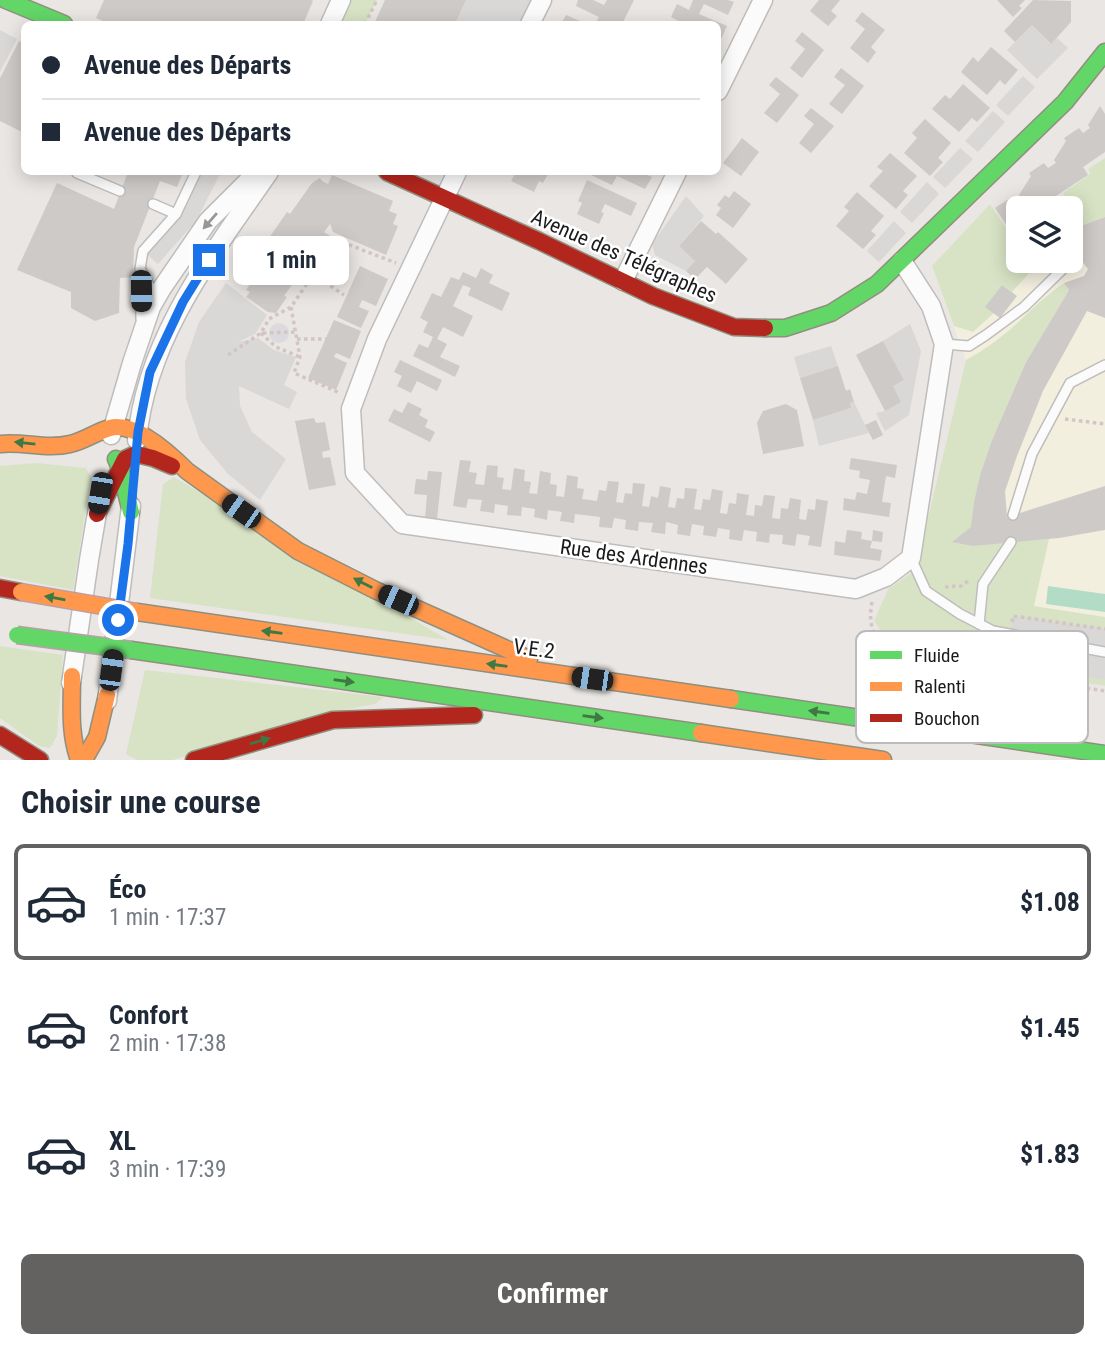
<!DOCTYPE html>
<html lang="fr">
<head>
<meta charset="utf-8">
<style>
	body { margin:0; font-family:"Roboto Condensed",sans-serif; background:#f6f6f7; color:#1f2937; height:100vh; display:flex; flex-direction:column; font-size:26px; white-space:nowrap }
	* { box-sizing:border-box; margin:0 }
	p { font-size:23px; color:#747a83 }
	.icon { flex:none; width:38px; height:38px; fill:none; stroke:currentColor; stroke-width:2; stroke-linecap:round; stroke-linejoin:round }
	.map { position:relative; height:760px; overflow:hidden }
	.drawer { display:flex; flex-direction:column; background:#fff; flex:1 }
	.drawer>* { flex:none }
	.banner { position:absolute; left:21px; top:21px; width:700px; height:154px; border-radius:10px; box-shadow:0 4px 18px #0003; display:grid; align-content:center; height:154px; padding:0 21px; background:#fff }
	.controls { position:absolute; left:1006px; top:196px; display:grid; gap:14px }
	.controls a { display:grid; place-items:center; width:77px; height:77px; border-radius:10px; background:#fff; box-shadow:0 4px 18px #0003; font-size:35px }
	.end { position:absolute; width:32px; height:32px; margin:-16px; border:9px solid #1a73e8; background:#fff; box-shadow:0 0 0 4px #fff }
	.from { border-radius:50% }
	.bubble { position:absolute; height:49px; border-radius:10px; background:#fff; box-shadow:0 4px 18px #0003; font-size:23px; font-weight:700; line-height:49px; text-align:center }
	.car { position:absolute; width:21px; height:42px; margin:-21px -10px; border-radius:9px; box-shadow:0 0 5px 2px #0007; background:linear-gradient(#222 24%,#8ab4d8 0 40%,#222 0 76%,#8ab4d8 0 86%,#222 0) }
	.banner b { display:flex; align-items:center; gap:24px; height:66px; font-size:26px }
	.banner b+b { border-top:2px solid #e0e1e3 }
	.banner i { width:18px; height:18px; background:#1f2937 }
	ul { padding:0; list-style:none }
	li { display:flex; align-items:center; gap:21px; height:116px; margin:0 14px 10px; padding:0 7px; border:4px solid transparent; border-radius:10px }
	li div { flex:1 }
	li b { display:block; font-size:26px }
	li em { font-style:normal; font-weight:700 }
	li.on { border-color:#636261 }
	li>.icon { width:63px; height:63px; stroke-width:1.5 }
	h2 { padding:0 21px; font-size:32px; line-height:84px }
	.cta { display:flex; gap:14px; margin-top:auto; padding:14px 21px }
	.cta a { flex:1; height:80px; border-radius:10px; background:#636261; color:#fff; font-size:28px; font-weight:700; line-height:80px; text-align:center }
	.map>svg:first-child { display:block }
</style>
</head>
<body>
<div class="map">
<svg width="1105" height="760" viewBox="0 0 1105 760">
	<rect width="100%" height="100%" fill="#e9e6e3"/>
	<polygon fill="#f3efdf" points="1105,158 1105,686 896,653 874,621 888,589 917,569 927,522 966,360 932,266 990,204 1013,239 1018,235 1018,261 1071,261 1071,208 1057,208 1068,201 1063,193 1090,174 1088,169"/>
	<g fill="#d8e3c5">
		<polygon points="341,0 377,0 365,24 330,24"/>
		<polygon points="1105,158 1105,217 1083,225 1071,232 1071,208 1057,208 1068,201 1063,193 1090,174 1088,169"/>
		<polygon points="990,204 1013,239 1018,235 1018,261 1040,261 1012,292 1002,285 986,307 994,313 973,332 954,326 932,266"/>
		<path d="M 1064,283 L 1069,290 L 1026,362 L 992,440 L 981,472 L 1018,541 L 1049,539 L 1034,606 L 1105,617 L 1105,686 L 896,653 L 874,621 L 888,589 L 917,569 L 927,522 L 966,360 C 982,351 998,340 1012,328 C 1029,312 1045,296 1064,283 Z"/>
		<polygon points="36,463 86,468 91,477 73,590 0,576 0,466"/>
		<polygon points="174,477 448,640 150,598 163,484"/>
		<polygon points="0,646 63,655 57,736 50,748 39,746 0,718"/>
		<polygon points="145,670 384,697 375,704 312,716 173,760 137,760 126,754"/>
	</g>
	<polygon fill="#b3dcc6" points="1048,586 1105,594 1105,612 1046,604"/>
	<g fill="#d9d8d7">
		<polygon points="466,0 541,0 529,24 455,24"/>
		<polygon points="1032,25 1050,44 1057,38 1068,48 1037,79 1007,50"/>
		<polygon points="0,30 17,39 0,72"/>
		<polygon points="1023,76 1035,87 1008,116 996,105"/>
		<polygon points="993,111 1005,122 978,152 965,141"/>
		<polygon points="960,148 973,159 945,188 933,177"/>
		<polygon points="196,172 221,172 196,221 158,264 143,251 175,214"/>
		<polygon points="927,182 939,194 912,223 900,212"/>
		<polygon points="686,196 704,216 679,246 695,261 686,271 655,255 652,244"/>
		<polygon points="894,221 906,233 879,262 867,251"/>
		<polygon points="226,283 267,315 255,334 238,342 258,338 274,350 296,357 284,385 297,392 289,409 239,386 240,406 252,432 286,459 260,500 228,474 200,440 186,399 185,362 199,322"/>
		<polygon points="910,324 921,351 909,415 885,431 876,413 885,411 893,386 904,380 883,341"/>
		<polygon points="831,346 838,366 800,378 794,357"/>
		<polygon points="854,402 869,433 819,446 813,420 851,408 850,403"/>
		<polygon points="1013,616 1105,629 1105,680 1005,664"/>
	</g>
	<circle fill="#dbdade" cx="279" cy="333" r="10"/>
	<g fill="#cecac8">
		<polygon points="104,0 311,0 313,1 303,24 109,24 96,18"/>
		<polygon points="385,0 466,0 455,24 374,24"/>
		<polygon points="578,0 593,0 604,5 607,0 634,0 622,24 614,24 609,22 608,24 595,24 599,17 576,6"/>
		<polygon points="693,0 728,0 734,2 728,15 704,4 699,14 727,26 721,39 718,37 718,24 681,24 682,23 671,17 677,4 689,10"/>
		<polygon points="819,0 840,0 831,11 837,16 828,26 810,11"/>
		<polygon points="997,0 1025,0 1019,6 1022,8 1013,17"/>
		<polygon points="1033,0 1071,1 1071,22 1051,44 1032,25 1015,42 1004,31"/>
		<polygon points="862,12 885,30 871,47 876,52 868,63 850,48 865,29 855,21"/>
		<polygon points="566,15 587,24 561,24"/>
		<polygon points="802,32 824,50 802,78 790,68 805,49 795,41"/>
		<polygon points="19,41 24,44 24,133 0,121 0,78"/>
		<polygon points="991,47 1018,70 1005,85 1000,80 987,95 961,72 973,57 978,62"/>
		<polygon points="841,68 864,86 842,114 829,104 845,85 834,77"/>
		<polygon points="776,77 799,95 777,123 764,113 780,94 769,85"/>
		<polygon points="963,84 990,108 977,122 972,118 959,132 932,109 945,95 950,99"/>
		<polygon points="1100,106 1105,114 1105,152 1083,167 1088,175 1048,201 1052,208 1018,208 1018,233 1014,236 995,208 1010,198 1014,203 1021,198 1019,195 1031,176 1029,173 1044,163 1048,168 1056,163 1054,160 1066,141 1064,138 1079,128 1083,133 1090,128 1088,125"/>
		<polygon points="811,108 834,126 811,153 799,143 814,124 804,116"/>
		<polygon points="925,119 951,143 938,158 943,162 930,176 904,153 917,138 912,133"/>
		<polygon points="742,138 759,152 741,176 723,163"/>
		<polygon points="890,153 917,176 903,191 908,195 896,209 869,186 883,171 877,167"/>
		<polygon points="128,172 183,172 177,187 160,181 134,247 133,277 120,278 119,313 95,321 71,308 71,292 17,270 57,183 114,209"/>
		<polygon points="516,172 549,172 543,183 539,181 534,192 511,181"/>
		<polygon points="592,172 640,172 652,177 645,189 617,176 612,185 591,175"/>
		<polygon points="332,175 393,201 389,211 397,214 393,224 398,226 386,255 333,232 330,224 324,232 335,239 322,258 315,252 284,296 287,297 276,313 268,312 246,297 250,292 246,290 262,267 253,261 287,212 290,214 312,183 320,178 322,181 328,184"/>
		<polygon points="587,180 637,203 631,216 605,204 601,212 604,213 599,224 577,214 582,203 578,201"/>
		<polygon points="734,191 751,204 733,228 716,215 721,208 717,205 725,195 729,198"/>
		<polygon points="857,192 884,216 871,231 876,235 863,249 836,226 849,211 844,207"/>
		<polygon points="1105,217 1105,318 1087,311 1043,391 1017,456 1005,491 1007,517 1105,486 1105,530 1059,538 973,546 952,542 971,527 974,502 981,472 992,440 1026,362 1069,290 1064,283 1084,276 1088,269 1071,248 1071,232 1083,225"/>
		<polygon points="701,221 716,234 718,232 748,259 726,284 707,267 695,279 686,271 695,261 679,246"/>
		<polygon points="360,266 388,279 376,306 362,300 359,307 369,311 361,328 337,317"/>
		<polygon points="481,268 493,275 489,283 510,293 502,311 468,295 471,288 463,285 453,306 473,316 463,337 443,327 437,339 447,344 440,357 460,366 455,377 413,356 419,344 428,348 433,337 423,332 428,322 420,318 432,293 441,297 451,277 459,280 463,272 476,278"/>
		<polygon points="1002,285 1017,296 1000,318 985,307"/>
		<polygon points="334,320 361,331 350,359 336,353 334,357 347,363 336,390 308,378"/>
		<polygon points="883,341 904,380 893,386 901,402 885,411 856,355"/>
		<polygon points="400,360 442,380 437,391 417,381 411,393 397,386 402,376 394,372"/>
		<polygon points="838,366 846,391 850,389 854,402 850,403 851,408 813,420 800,378"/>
		<polygon points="408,402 422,409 419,415 428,420 425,427 435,432 430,442 388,421 394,409 402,413"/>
		<polygon points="786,404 797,410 804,446 763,454 757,423 763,411"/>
		<polygon points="314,418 316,423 325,422 330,450 322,452 323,458 330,457 336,485 309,490 295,421"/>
		<polygon points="876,420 883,435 873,440 865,425"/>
		<polygon points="851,458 897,465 895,478 886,476 882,502 891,503 889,517 843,510 844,498 855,500 857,492 867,494 870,480 859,478 860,471 849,469"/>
		<polygon points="460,460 471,461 469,472 477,473 475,484 484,485 487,465 498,466 497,477 504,478 502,489 511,490 514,468 525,470 524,481 531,482 529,493 537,494 540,471 551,473 550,484 557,485 556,496 564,497 567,475 578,477 577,488 584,489 582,499 590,500 597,501 599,490 606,491 608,481 619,482 616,502 623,503 625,493 632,494 633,483 645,484 642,506 649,507 651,496 658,498 660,486 671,488 668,507 675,508 677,498 684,499 685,488 697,489 694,509 701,510 703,499 710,500 712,489 723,491 720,513 727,514 729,503 736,504 737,493 749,495 746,515 754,516 755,505 762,506 764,495 775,496 772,518 780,519 781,508 788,509 790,498 801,500 799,519 806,520 808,509 815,510 816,499 828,501 821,547 808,545 810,536 797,534 795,546 782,544 783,535 770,534 769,543 756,541 757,532 744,530 742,541 729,539 730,530 718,528 716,537 703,535 704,526 692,524 690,536 677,534 678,525 666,522 665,534 651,532 653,523 639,522 638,531 625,529 626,520 614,518 612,528 599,527 600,517 575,514 574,523 560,521 562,512 548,510 547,520 534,517 535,509 522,507 521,516 507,515 508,506 495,504 494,513 480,511 482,500 468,499 466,508 453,506"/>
		<polygon points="428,471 442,472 437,519 425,518 427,495 414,494 416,479 427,480"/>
		<polygon points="847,530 862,532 861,539 872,541 870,548 882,550 880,561 834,555 835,541 845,543"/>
		<polygon points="873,530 883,532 882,542 872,541"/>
	</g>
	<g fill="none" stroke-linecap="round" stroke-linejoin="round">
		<g stroke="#bfbdbc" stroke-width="12">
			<g id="lane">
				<polyline points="77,172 77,173 120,191"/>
				<polyline points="153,204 176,214"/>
				<polyline points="142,272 156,298"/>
				<polyline points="141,319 140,269 143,251 176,214 196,172"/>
				<polyline points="944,344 969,346 986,335 1024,307 1075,257"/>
				<polyline points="1013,515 1032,454 1070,383 1105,365"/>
				<polyline points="911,558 926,591 960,614 993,631 1105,652"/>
				<polyline points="979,624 983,584 1011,542"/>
			</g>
		</g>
		<g stroke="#bfbdbc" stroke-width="21">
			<g id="street">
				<polyline points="330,24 341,0"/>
				<polyline points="530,24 542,0"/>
				<polyline points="718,91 763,0"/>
				<polyline points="457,172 377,339 351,409 355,473 402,524 856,589 886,577 911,558 944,344 931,306 902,261"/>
				<polyline points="623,281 677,172"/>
				<polyline points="111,435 132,363 151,307 162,288 208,221 257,172"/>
				<path d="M 137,440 C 146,338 213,253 269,172"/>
				<polyline points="71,683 89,560 98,507"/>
				<polyline points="107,701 131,506"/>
			</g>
		</g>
		<g stroke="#908f7e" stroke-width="19">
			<g id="fast">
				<polyline points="6,0 64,24"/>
				<polyline points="765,328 785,328 831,313 877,284 1065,102 1105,52"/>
				<polyline points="116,459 120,468 131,512"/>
				<polyline points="131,650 701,733"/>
				<polyline points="731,699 1105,754"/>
			</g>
		</g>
		<g stroke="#908f7e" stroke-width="19">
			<g id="slow">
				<path d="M 0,444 C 23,441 47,450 70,444 C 84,441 96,432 110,428 C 134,421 171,455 187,471 L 298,551 L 375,590 L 529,659"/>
				<polyline points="137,612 731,699"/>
				<path d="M 72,676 C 72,704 69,733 79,760"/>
				<polyline points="701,733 883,760"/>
				<polyline points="84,760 97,737 107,695"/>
			</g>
		</g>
		<g stroke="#908f7e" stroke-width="19">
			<g id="jam">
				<polyline points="387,172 539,241 653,296 734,327 765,328"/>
				<polyline points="97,514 125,459 136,454 153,458 172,466"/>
				<polyline points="0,588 21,592"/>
				<polyline points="0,735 40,760"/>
				<polyline points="194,760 333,720 474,715"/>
			</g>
		</g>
		<g stroke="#d3c5c5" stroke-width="3.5" stroke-dasharray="3.5 3.5" stroke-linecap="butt">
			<polyline points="365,24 377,0"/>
			<polyline points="313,274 344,295"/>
			<polyline points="291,307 300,357 294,373 340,393"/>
			<polyline points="261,333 276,347 300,357"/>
			<polyline points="263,333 296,332"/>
			<polyline points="297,339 326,339"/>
			<polyline points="228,355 261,333 269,319 291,307 337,240 396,263"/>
			<polyline points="1065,419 1105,424"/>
			<polyline points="945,587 961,586 970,580"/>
			<path d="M 872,602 C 867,628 876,644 896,659 L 1105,691"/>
			<polyline points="1012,622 1013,616 1105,629"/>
			<polyline points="1005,664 1008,649 1007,649"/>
		</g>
		<use href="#lane" stroke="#fcfbfb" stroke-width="9"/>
		<use href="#street" stroke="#fcfbfb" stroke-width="18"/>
		<use href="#fast" stroke="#63d668" stroke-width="16"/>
		<use href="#slow" stroke="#ff974d" stroke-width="16"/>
		<use href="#jam" stroke="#b3261e" stroke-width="16"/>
		<g stroke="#ba9ea9" stroke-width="19" stroke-linecap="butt">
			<polyline id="fast-bridge" points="17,635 131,650"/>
		</g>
		<g stroke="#ba9ea9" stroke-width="19" stroke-linecap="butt">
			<polyline id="slow-bridge" points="21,592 137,612"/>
		</g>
		<use href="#fast-bridge" stroke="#63d668" stroke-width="16"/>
		<use href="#slow-bridge" stroke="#ff974d" stroke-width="16"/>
	</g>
	<defs><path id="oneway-solid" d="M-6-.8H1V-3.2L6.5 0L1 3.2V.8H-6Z" transform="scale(1.75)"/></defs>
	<use fill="#979696" href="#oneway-solid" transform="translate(210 221) rotate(131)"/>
	<g fill="#3f7842">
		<use href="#oneway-solid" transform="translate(25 443) rotate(-174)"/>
		<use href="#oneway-solid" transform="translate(363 583) rotate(-153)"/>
		<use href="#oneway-solid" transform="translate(55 598) rotate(-170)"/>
		<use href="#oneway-solid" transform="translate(272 632) rotate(-172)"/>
		<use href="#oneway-solid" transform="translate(497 665) rotate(-172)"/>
		<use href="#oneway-solid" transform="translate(344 681) rotate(8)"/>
		<use href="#oneway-solid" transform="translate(819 712) rotate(-172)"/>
		<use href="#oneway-solid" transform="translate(593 717) rotate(8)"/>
		<use href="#oneway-solid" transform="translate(260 741) rotate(-16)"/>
	</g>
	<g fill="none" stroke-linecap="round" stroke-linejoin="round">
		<polyline stroke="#1a73e8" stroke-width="9" points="118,620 128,544 138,432 150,372 183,302 209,260"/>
	</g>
	<g text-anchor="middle" stroke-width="5" stroke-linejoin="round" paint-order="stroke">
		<g font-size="21" fill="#1b1b1b" stroke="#fff">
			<text transform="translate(624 256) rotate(24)" y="7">Avenue des Télégraphes</text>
			<text transform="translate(634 557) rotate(8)" y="7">Rue des Ardennes</text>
			<text transform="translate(534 649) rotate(8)" y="7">V.E.2</text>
		</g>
	</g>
	<rect x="856" y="631" width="232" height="112" rx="10" fill="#fff" stroke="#bbb" stroke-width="2"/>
	<rect x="870" y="651" width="32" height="8" fill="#63d668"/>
	<rect x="870" y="682" width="32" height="9" fill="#ff974d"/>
	<rect x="870" y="714" width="32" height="8" fill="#b3261e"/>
	<g font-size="19" fill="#1b1b1b">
		<text x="914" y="662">Fluide</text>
		<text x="914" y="693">Ralenti</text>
		<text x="914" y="725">Bouchon</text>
	</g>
</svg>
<div class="controls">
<a><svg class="icon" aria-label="layers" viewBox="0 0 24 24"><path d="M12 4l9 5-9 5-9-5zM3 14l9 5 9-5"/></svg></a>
</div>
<i class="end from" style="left:118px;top:620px"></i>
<i class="end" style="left:209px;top:260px"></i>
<div class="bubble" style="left:233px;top:236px;width:116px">1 min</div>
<i class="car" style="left:141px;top:291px;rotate:179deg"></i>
<i class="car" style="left:100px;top:493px;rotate:189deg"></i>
<i class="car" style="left:241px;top:511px;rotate:305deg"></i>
<i class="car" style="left:398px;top:600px;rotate:294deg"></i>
<i class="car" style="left:111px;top:670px;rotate:8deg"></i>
<i class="car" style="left:592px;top:679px;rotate:278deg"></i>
<div class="banner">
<b><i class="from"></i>Avenue des Départs</b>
<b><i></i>Avenue des Départs</b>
</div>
</div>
<section class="drawer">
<h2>Choisir une course</h2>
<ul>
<li class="on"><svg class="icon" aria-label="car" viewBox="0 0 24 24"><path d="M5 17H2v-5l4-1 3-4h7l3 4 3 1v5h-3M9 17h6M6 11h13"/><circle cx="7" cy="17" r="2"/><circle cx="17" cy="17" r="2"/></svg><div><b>Éco</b><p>1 min · 17:37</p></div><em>$1.08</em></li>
<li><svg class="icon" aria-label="car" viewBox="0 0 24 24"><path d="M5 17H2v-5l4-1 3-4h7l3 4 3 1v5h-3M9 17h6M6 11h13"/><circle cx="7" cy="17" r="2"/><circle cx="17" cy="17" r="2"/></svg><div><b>Confort</b><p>2 min · 17:38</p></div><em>$1.45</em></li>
<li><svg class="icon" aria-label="car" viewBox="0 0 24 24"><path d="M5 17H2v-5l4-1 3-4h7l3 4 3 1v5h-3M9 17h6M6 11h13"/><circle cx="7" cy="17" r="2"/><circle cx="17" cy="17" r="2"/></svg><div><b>XL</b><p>3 min · 17:39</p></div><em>$1.83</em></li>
</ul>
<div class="cta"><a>Confirmer</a></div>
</section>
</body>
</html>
